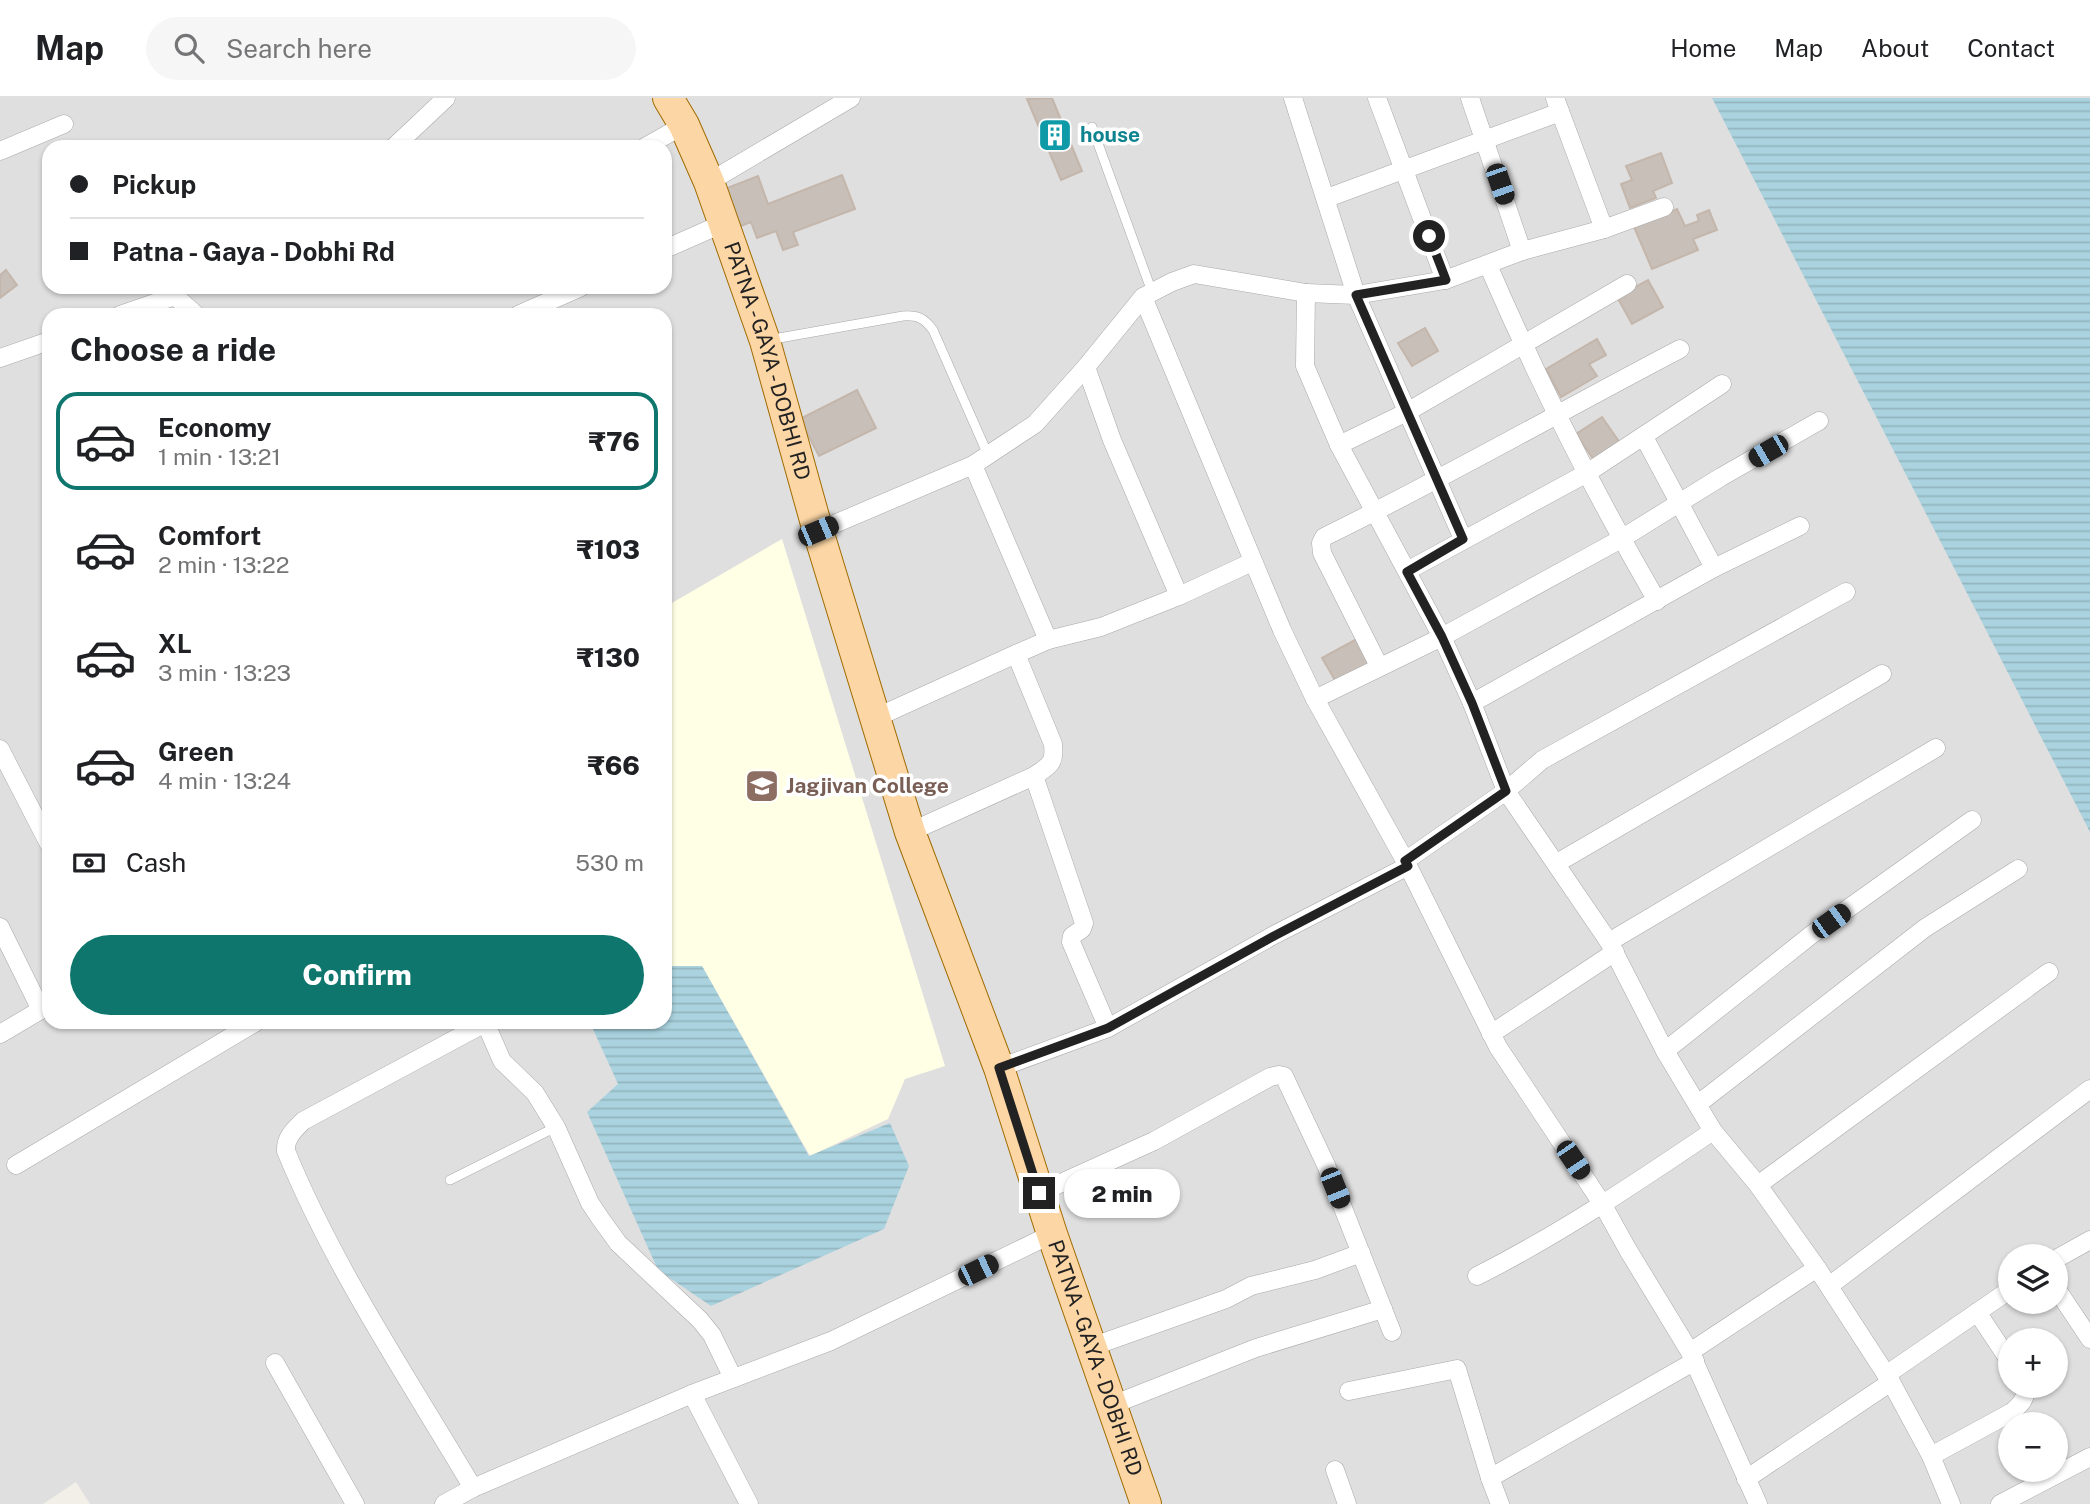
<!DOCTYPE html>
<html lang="en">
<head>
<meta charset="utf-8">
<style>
	body { margin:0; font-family:"Public Sans",sans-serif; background:#f6f6f6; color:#202124; height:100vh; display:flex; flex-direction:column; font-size:26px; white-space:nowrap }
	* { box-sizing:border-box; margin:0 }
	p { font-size:23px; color:#757577 }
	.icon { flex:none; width:38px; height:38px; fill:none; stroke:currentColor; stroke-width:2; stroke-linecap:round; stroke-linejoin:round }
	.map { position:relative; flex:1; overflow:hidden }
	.drawer { position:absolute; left:42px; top:210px; width:630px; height:721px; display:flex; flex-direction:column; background:#fff; border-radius:21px; box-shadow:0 2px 5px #0004 }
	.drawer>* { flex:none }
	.hud { position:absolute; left:42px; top:42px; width:630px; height:154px; border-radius:21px; box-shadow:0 2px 5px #0004; display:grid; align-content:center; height:154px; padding:0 28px; background:#fff }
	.buttons { position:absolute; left:1998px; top:1146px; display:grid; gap:14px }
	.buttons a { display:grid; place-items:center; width:70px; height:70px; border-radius:50%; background:#fff; box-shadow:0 2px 5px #0004; font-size:35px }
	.end { position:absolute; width:32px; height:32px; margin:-16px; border:9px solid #222; background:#fff; box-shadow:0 0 0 4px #fff }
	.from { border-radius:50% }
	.bubble { position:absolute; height:49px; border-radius:24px; background:#fff; box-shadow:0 2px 5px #0004; font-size:23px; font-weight:800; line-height:49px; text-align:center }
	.car { position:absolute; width:21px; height:42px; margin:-21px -10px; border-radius:9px; box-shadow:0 0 5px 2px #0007; background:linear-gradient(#222 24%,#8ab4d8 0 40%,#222 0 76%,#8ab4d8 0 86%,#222 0) }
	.hud b { display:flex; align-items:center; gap:24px; height:66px; font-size:26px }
	.hud b+b { border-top:2px solid #e0e0e0 }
	.hud i { width:18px; height:18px; background:#202124 }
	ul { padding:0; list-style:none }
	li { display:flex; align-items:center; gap:21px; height:98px; margin:0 14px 10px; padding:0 14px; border:4px solid transparent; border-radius:21px }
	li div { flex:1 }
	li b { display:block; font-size:26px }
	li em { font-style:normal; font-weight:800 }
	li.selected { border-color:#0f766e }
	li>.icon { width:63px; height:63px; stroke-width:1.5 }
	h2 { padding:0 28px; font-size:32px; line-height:84px }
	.pay { display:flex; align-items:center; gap:18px; height:77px; padding:0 28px; font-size:26px }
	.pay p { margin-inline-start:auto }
	.action { display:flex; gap:14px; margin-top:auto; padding:14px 28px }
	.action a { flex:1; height:80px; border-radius:42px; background:#0f766e; color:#fff; font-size:28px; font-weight:800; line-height:80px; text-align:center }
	header { display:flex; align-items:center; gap:42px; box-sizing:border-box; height:98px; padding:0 35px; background:#fff; border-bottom:2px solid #e0e0e0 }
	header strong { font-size:33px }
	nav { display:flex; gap:38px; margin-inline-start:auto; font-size:24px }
	.search { width:490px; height:63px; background:#f6f6f6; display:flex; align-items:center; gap:18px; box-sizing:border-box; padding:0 24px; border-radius:38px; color:#757577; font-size:26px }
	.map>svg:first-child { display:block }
</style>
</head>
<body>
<header>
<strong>Map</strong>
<div class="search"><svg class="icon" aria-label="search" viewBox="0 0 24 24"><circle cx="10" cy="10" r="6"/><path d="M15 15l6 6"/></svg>Search here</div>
<nav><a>Home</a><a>Map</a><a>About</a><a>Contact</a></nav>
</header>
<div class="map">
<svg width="2090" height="1406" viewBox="0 0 2090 1406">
	<defs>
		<pattern id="water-rules" width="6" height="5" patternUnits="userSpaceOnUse" patternTransform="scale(1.75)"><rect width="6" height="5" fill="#aad3df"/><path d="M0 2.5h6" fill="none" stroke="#92b5bf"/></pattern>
	</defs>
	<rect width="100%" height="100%" fill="#f2efe9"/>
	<path fill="#e0dfdf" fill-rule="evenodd" d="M 0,0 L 1718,0 L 2090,728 L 2090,1406 L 90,1406 L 76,1384 L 43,1406 L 0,1406 ZM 49,49 L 665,49 L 665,189 L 49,189 ZM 49,217 L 665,217 L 665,924 L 49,924 ZM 2011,1158 L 2056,1158 L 2056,1204 L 2011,1204 ZM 2011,1242 L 2056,1242 L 2056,1288 L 2011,1288 ZM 2011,1326 L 2056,1326 L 2056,1372 L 2011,1372 Z"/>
	<polygon fill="#ffffe5" points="782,441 945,968 905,981 888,1021 810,1058 702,868 665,868 665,509"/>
	<g fill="url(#water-rules)">
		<polygon points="1712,0 2090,0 2090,734"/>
		<polygon points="665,868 702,868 809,1058 890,1025 909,1068 884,1131 711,1208 658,1172 587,1014 618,986 592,929 581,924 665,924"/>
	</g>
	<g fill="#c7bfb8" stroke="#c4b6ab" stroke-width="2">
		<polygon points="1052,0 1082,73 1061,82 1027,1"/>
		<polygon points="1661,55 1672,85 1653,93 1656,100 1630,110 1621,86 1632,82 1626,68"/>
		<polygon points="842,77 855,111 793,134 798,147 783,152 776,133 757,140 751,124 736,130 722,92 758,78 768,106"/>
		<polygon points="1677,111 1685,128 1699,123 1697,117 1709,112 1717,132 1693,141 1698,152 1652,171 1634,129"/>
		<polygon points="6,172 17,187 0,200 0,177"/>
		<polygon points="1648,182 1663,209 1632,226 1617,199"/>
		<polygon points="1425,230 1438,253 1412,268 1398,245"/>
		<polygon points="1597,241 1606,257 1589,266 1597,278 1561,299 1546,271"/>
		<polygon points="857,292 876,330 819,358 800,321"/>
		<polygon points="1602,319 1620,345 1594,362 1576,336"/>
		<polygon points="1362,538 1375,562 1336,584 1322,560"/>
	</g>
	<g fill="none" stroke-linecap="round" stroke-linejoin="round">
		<g stroke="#a9a9a9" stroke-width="10">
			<g id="service">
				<polyline points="1092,29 1152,194"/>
				<path d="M 768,242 L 903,218 C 918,217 924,220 933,232 L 988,357"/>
				<polyline points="450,1082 556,1029"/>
			</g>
		</g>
		<g stroke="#a9a9a9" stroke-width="19">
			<g id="minor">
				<polyline points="1293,0 1356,197 1463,441"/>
				<polyline points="1377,0 1445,182"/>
				<polyline points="1470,0 1522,153"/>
				<polyline points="1555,0 1604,131"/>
				<polyline points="394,49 446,0"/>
				<polyline points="645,49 684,27"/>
				<polyline points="0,53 64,26"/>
				<polyline points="709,84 851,0"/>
				<polyline points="1327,100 1560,14"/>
				<polyline points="665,151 724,125"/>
				<path d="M 1488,167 C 1538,283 1594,394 1657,503"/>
				<polyline points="1306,195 1305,268 1339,347 1442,539 1472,605 1506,693 1609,844 1665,953 1713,1033 1758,1087 1817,1170 1891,1284 1931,1358 1951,1406"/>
				<polyline points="1143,199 1282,532 1315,601 1408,768 1498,949 1603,1107 1628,1152 1690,1254 1758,1406"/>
				<polyline points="120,217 175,198 196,217"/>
				<polyline points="518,217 581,189"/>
				<polyline points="0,260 49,243"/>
				<polyline points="1086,269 1112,342 1179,498"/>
				<polyline points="1644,339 1714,470"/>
				<polyline points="1339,347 1407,314 1627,186"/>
				<polyline points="973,367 1048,542"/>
				<polyline points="818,433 973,367 1035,326 1086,269 1143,199 1172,184 1194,176 1306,195 1356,197 1445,182 1522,153 1604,131 1664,109"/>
				<polyline points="1407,473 1587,375 1722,286"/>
				<path d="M 1379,568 L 1322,455 L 1321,445 L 1324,439 C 1445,380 1561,313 1680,251"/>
				<polyline points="1315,601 1442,539 1621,441 1721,379 1819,323"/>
				<polyline points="1472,605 1714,470 1800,428"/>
				<polyline points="875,620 1016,556 1048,542 1101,529 1179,498 1252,464"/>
				<polyline points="0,651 49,746"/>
				<polyline points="1034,678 1084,825 1082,831 1072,838 1071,844 1108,930"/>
				<path d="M 910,734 L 1034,678 C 1050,667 1055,666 1053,646 L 1016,556"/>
				<polyline points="1405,763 1506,693 1542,662 1846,494"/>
				<polyline points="1557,765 1882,576"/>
				<polyline points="0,829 41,912"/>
				<polyline points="1609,844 1936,650"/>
				<polyline points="485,924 502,963 535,995 556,1029 590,1105 600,1120 618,1145 700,1222 712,1237 733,1280"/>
				<polyline points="0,936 49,907"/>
				<polyline points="1491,936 1615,854"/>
				<polyline points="1665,953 1811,837 1972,722"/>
				<polyline points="999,970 1108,930 1274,837 1408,768"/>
				<polyline points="1698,1006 1925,830 2018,771"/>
				<polyline points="16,1067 256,924"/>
				<polyline points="1758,1087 2049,874"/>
				<polyline points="1039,1095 1154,1043 1270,979 1279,977 1284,978 1326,1067 1392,1234"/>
				<polyline points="2056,1161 2090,1142"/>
				<path d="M 1477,1178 C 1560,1136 1636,1085 1713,1033"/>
				<polyline points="1829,1188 2090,991"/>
				<polyline points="2056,1190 2090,1241"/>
				<polyline points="1977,1214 2011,1265"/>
				<polyline points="1091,1249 1226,1201 1251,1188 1315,1172 1361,1155"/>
				<polyline points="1690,1254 1817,1170"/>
				<polyline points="275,1265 355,1406"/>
				<polyline points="1886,1277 2011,1191"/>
				<polyline points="1349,1293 1457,1271 1490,1380 1500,1406"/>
				<polyline points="692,1296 749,1406"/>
				<polyline points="1112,1307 1256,1250 1383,1211"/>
				<path d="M 1931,1358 L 2012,1314 C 2020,1307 2028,1300 2024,1288"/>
				<polyline points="1335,1372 1347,1406"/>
				<polyline points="1490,1380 1695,1263"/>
				<polyline points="1746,1381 1891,1284"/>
				<path d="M 473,1390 C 408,1280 335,1172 286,1053 C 285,1040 294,1032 303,1023 L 485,925"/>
				<polyline points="444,1406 473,1390 692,1296 831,1243 1052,1136"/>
				<polyline points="2000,1406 2090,1359"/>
			</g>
		</g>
		<g stroke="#a06b00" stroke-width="32">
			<g id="primary">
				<path id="s1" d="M 668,0 L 684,27 L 709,84 L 765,243 L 818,433 L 910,734 L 999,970 L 1052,1136 L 1146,1406"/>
			</g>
		</g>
		<use href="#service" stroke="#fff" stroke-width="9"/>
		<use href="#minor" stroke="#fff" stroke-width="18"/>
		<use href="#primary" stroke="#fcd6a4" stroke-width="30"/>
	</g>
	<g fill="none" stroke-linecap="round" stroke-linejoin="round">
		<polyline stroke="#222" stroke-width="9" points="1039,1095 999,970 1108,930 1274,838 1408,768 1405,763 1506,693 1472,605 1442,539 1407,474 1463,441 1356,197 1446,182 1429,138"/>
	</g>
	<defs>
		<g id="building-square" transform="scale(1.75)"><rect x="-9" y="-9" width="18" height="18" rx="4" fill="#0f9aa8" stroke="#fff"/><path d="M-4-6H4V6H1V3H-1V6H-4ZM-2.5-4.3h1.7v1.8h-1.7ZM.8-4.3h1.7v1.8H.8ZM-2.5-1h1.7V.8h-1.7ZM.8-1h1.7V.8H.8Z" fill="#fff"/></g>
		<g id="school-square" transform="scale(1.75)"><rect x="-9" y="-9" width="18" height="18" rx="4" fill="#8d6e63" stroke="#fff"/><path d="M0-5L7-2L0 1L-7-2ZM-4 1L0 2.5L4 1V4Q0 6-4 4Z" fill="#fff"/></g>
	</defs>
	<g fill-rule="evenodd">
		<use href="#building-square" x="1055" y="37"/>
		<use href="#school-square" x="762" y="688"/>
	</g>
	<g text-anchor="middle" stroke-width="7" stroke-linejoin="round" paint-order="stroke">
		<g font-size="21" font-weight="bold" fill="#0d838f" stroke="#fff" text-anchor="start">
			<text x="1080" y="44">house</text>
		</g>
		<g font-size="21" fill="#222" stroke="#fff">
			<text dy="7" stroke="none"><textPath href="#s1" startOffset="282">PATNA - GAYA - DOBHI RD</textPath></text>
			<text dy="7" stroke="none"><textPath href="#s1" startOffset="1332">PATNA - GAYA - DOBHI RD</textPath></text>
		</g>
		<g font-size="21" font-weight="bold" fill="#785e54" stroke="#fff" text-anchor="start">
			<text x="786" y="695">Jagjivan College</text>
		</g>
	</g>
</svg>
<div class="buttons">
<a><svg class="icon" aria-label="layers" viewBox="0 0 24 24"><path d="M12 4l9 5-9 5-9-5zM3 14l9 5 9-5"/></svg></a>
<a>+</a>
<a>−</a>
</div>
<i class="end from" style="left:1429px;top:138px"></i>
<i class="end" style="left:1039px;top:1095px"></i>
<div class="bubble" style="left:1064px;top:1071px;width:116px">2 min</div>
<i class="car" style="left:1500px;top:86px;rotate:161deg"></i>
<i class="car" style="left:1768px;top:353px;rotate:240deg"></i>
<i class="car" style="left:818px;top:433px;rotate:67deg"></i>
<i class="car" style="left:1831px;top:823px;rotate:54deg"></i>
<i class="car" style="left:1573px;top:1062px;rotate:146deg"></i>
<i class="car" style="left:1335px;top:1090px;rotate:158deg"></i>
<i class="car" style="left:978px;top:1172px;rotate:64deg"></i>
<div class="hud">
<b><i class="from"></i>Pickup</b>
<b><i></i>Patna - Gaya - Dobhi Rd</b>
</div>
<section class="drawer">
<h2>Choose a ride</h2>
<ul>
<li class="selected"><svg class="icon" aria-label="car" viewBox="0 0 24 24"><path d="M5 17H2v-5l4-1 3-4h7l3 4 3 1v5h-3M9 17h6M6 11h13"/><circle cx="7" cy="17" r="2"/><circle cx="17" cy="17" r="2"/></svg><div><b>Economy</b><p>1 min · 13:21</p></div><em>₹76</em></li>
<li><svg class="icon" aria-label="car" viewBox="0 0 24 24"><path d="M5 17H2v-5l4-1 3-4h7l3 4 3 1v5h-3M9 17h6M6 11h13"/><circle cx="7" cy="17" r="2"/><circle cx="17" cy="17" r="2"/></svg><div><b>Comfort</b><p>2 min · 13:22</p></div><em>₹103</em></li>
<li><svg class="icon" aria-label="car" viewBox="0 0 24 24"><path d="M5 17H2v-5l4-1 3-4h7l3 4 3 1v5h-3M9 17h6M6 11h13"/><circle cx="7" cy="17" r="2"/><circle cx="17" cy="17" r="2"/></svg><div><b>XL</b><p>3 min · 13:23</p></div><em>₹130</em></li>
<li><svg class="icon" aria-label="car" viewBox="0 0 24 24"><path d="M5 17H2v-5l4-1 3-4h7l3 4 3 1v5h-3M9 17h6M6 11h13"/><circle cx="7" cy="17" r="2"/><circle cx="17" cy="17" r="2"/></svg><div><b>Green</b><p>4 min · 13:24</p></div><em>₹66</em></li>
</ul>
<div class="pay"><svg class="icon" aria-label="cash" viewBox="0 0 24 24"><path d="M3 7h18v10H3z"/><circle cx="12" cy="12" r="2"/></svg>Cash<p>530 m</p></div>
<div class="action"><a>Confirm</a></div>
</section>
</div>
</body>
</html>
